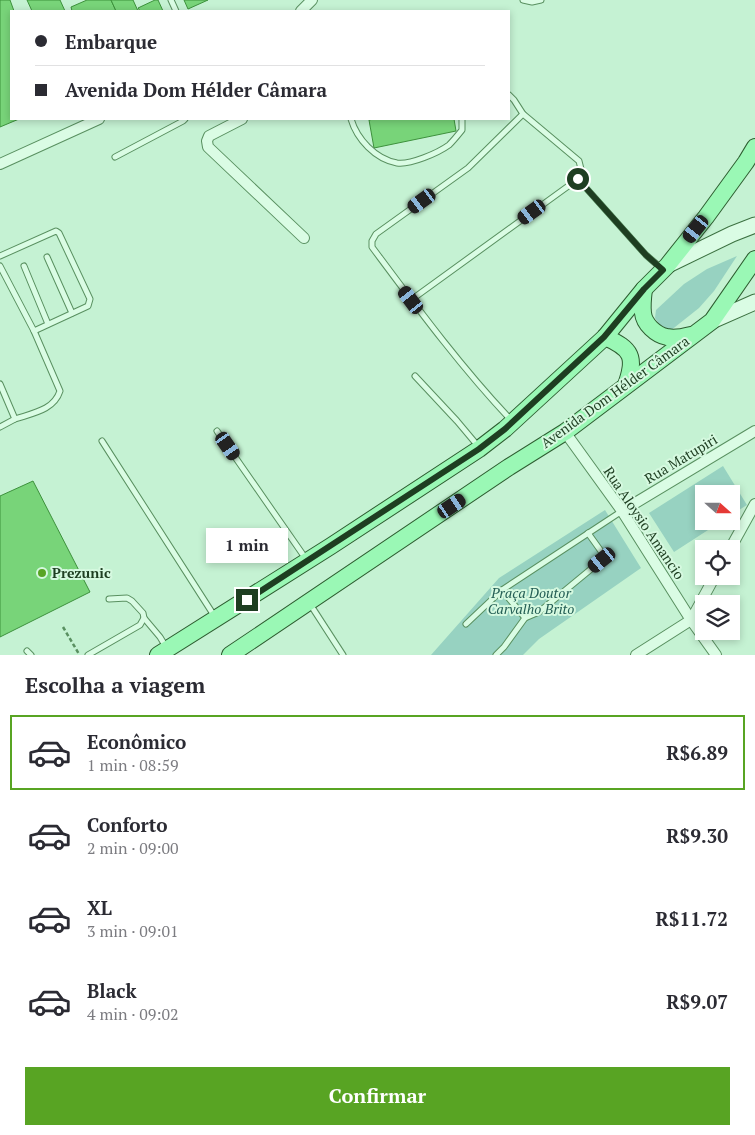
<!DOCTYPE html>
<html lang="pt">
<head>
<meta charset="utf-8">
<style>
	body { margin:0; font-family:"PT Serif",serif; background:#f2f2f3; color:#2b2b33; height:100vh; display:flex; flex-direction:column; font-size:19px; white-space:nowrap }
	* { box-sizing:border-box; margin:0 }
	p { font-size:16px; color:#7c7c81 }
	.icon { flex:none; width:28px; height:28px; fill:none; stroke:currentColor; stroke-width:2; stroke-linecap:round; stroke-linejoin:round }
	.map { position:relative; height:655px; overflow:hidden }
	.panel { display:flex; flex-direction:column; background:#fff; flex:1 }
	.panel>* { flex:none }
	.guide { position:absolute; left:10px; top:10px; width:500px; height:110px; border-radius:0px; box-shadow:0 2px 8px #0003; display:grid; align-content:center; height:110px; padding:0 25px; background:#fff }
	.needle { width:32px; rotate:111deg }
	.controls { position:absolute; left:695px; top:485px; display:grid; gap:10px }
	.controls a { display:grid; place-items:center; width:45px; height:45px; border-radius:0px; background:#fff; box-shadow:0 2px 8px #0003; font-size:25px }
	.end { position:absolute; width:22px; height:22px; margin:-11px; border:6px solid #1e3e21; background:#fff; box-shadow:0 0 0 2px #fff }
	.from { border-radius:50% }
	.bubble { position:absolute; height:35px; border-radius:0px; background:#fff; box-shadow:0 2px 8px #0003; font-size:16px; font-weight:600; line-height:35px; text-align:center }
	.car { position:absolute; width:15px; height:30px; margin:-15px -8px; border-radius:6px; box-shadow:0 0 4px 1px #0007; background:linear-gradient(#222 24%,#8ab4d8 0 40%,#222 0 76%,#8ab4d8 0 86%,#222 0) }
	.guide b { display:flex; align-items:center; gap:18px; height:48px; font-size:19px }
	.guide b+b { border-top:1px solid #e1e1e2 }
	.guide i { width:12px; height:12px; background:#2b2b33 }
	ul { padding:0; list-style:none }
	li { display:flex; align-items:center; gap:15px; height:75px; margin:0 10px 8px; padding:0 15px; border:2px solid transparent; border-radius:0px }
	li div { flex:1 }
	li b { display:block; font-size:19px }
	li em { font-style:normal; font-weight:600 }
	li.on { border-color:#58a423 }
	li>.icon { width:45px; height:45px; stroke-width:1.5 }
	h2 { padding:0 25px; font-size:22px; line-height:60px }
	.action { display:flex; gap:10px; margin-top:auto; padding:10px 25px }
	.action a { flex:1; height:58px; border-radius:0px; background:#58a423; color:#fff; font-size:20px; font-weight:600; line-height:58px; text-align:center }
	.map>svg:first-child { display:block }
</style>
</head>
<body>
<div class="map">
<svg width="755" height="655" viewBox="0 0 755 655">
	<rect width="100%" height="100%" fill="#c5f2d3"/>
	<g fill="#97d2c1">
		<polygon points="737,256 714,291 699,308 670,331 663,330 655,318 656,310 684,284 707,269"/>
		<polygon points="723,466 747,505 731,515 731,494 704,494 704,521 722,521 674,552 649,513"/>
		<polygon points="605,510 641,568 539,639 523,655 431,655 499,578"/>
	</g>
	<g fill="#78d479" stroke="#3d913c">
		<polygon points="0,0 10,0 14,11 11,11 11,119 19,119 0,127"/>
		<polygon points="27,0 60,0 65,11 32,11"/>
		<polygon points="87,0 111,0 116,11 72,11 71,7"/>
		<polygon points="111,0 133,0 138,11 116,11"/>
		<polygon points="155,0 158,0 163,11 140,11 138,8"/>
		<polygon points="184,0 208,0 188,9"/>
		<polygon points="374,119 454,119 456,131 374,148 369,120"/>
		<polygon points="33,481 90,592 0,637 0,496"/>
	</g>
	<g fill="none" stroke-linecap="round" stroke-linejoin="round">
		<g stroke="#599060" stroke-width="7">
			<g id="lane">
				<polyline points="171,0 176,11"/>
				<polyline points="523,0 532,2 541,0"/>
				<polyline points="509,95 514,100 523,114 579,161 581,169 578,179"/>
				<path d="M 351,119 C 357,139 375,159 397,163 C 410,165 438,153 449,145 C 453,141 458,135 462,130 L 462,119"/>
				<polyline points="115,157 183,121 185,119"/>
				<polyline points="0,256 56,231 59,233 90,299 88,306 34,331"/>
				<polyline points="47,257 72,313"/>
				<path d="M 0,266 L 34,331 L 60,391 C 54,410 33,413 15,419 L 0,384"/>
				<polyline points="24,266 48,324"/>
				<polyline points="411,300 578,179 646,255 661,268"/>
				<polyline points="415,376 457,421 478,446"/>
				<path d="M 511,420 C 460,366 416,306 372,247 L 372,241 L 376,234 L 468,168 L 523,114"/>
				<polyline points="0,427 15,419"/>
				<polyline points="217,431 306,559"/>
				<polyline points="102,441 215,617"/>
				<polyline points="502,590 525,618 539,612 602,560 603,554 588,533"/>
				<polyline points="310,604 343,655"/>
				<polyline points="144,618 160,637 166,647"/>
				<polyline points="466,624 502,590 622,511"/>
				<polyline points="27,651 31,655"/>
				<polyline points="88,655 140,625 144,618 143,613 132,601 127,598 109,599"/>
				<polyline points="496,655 504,647 525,618"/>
			</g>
		</g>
		<g stroke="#599060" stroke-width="12">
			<g id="street">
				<polyline points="301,11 312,0"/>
				<polyline points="242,119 209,136 207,141 208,147 304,238"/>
				<polyline points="0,164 99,119"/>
				<polyline points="565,432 622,511 691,620 716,655"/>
				<polyline points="622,511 755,431"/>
				<polyline points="730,549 755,504"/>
				<polyline points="636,655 691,620 715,576"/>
			</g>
		</g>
		<g stroke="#3c7141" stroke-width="17">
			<g id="secondary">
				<polyline points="668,265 732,234 755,225"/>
				<polyline points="712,321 755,302"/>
			</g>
		</g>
		<g stroke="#2d5d30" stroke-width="18">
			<g id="primary">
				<path d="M 644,289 C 643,297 642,305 643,313 C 644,324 656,335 667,337 C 674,339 683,337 691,335"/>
				<path d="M 605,337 C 632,349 636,357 626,385"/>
				<polyline points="158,655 331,546 479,449 505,429 605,337 644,289 667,266 706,217 746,162 755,147"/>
				<polyline points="230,655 509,467 565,432 712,321 755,259"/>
			</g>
		</g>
		<polyline stroke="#599060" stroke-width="2.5" stroke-dasharray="4 2.5" stroke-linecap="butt" points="63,627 79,654"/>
		<use href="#lane" stroke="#dafce4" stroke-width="5"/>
		<use href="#street" stroke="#dafce4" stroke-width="10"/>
		<use href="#secondary" stroke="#dafce4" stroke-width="15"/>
		<use href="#primary" stroke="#9af8b5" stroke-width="16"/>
	</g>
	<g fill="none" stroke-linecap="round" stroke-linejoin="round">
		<polyline stroke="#1e3e21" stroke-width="6" points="247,600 479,449 505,429 604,337 644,289 663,270 646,255 578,179"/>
	</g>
	<circle fill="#58a423" stroke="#d6f9e0" stroke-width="2" cx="42" cy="573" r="5"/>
	<g text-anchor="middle" stroke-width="4" stroke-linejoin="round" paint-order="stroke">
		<g font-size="14" fill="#1e3e21" stroke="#d6f9e0">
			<text transform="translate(615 392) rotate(-36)" y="5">Avenida Dom Hélder Câmara</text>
			<text transform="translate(681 459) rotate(-31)" y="5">Rua Matupiri</text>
			<text transform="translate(644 523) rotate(56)" y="5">Rua Aloysio Amancio</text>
		</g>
		<g font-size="14" font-weight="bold" fill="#1e3e21" stroke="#d6f9e0" text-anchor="start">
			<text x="52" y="578">Prezunic</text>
		</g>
		<g font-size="14" font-style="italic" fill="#235d54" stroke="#d6f9e0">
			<text x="531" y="598">Praça Doutor<tspan x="531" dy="16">Carvalho Brito</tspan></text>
		</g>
	</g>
</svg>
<div class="controls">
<a><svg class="needle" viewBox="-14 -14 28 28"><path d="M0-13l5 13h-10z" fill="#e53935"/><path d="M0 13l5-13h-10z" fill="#7c7c81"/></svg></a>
<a><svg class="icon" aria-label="locate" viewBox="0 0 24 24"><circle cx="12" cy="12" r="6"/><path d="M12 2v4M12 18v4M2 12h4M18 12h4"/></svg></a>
<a><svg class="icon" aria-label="layers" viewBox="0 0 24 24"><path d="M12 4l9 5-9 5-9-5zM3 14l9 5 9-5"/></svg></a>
</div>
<i class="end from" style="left:578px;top:179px"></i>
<i class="end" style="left:247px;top:600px"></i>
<div class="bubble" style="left:206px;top:528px;width:82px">1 min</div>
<i class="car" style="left:422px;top:201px;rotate:234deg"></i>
<i class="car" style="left:532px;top:212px;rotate:234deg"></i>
<i class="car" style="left:696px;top:229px;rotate:219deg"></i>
<i class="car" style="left:411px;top:300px;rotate:323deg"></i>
<i class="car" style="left:228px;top:446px;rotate:145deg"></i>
<i class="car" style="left:452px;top:506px;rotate:56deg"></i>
<i class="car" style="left:602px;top:560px;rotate:231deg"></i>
<div class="guide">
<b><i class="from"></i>Embarque</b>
<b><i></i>Avenida Dom Hélder Câmara</b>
</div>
</div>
<section class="panel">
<h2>Escolha a viagem</h2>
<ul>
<li class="on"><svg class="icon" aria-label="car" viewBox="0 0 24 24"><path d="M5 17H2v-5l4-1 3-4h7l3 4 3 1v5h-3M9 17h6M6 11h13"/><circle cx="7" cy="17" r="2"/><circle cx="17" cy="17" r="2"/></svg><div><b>Econômico</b><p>1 min · 08:59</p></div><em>R$6.89</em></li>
<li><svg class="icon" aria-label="car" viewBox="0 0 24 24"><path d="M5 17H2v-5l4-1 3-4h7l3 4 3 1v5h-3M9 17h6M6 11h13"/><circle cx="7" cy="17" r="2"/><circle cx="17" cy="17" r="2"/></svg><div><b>Conforto</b><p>2 min · 09:00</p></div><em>R$9.30</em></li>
<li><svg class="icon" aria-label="car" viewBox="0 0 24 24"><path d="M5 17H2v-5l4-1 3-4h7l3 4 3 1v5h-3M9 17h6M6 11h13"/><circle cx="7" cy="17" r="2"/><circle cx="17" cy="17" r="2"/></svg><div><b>XL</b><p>3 min · 09:01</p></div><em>R$11.72</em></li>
<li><svg class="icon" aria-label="car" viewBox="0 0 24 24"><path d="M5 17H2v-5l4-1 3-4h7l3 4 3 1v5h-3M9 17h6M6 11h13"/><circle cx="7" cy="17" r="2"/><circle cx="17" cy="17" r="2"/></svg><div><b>Black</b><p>4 min · 09:02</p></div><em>R$9.07</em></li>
</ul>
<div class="action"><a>Confirmar</a></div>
</section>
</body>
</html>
